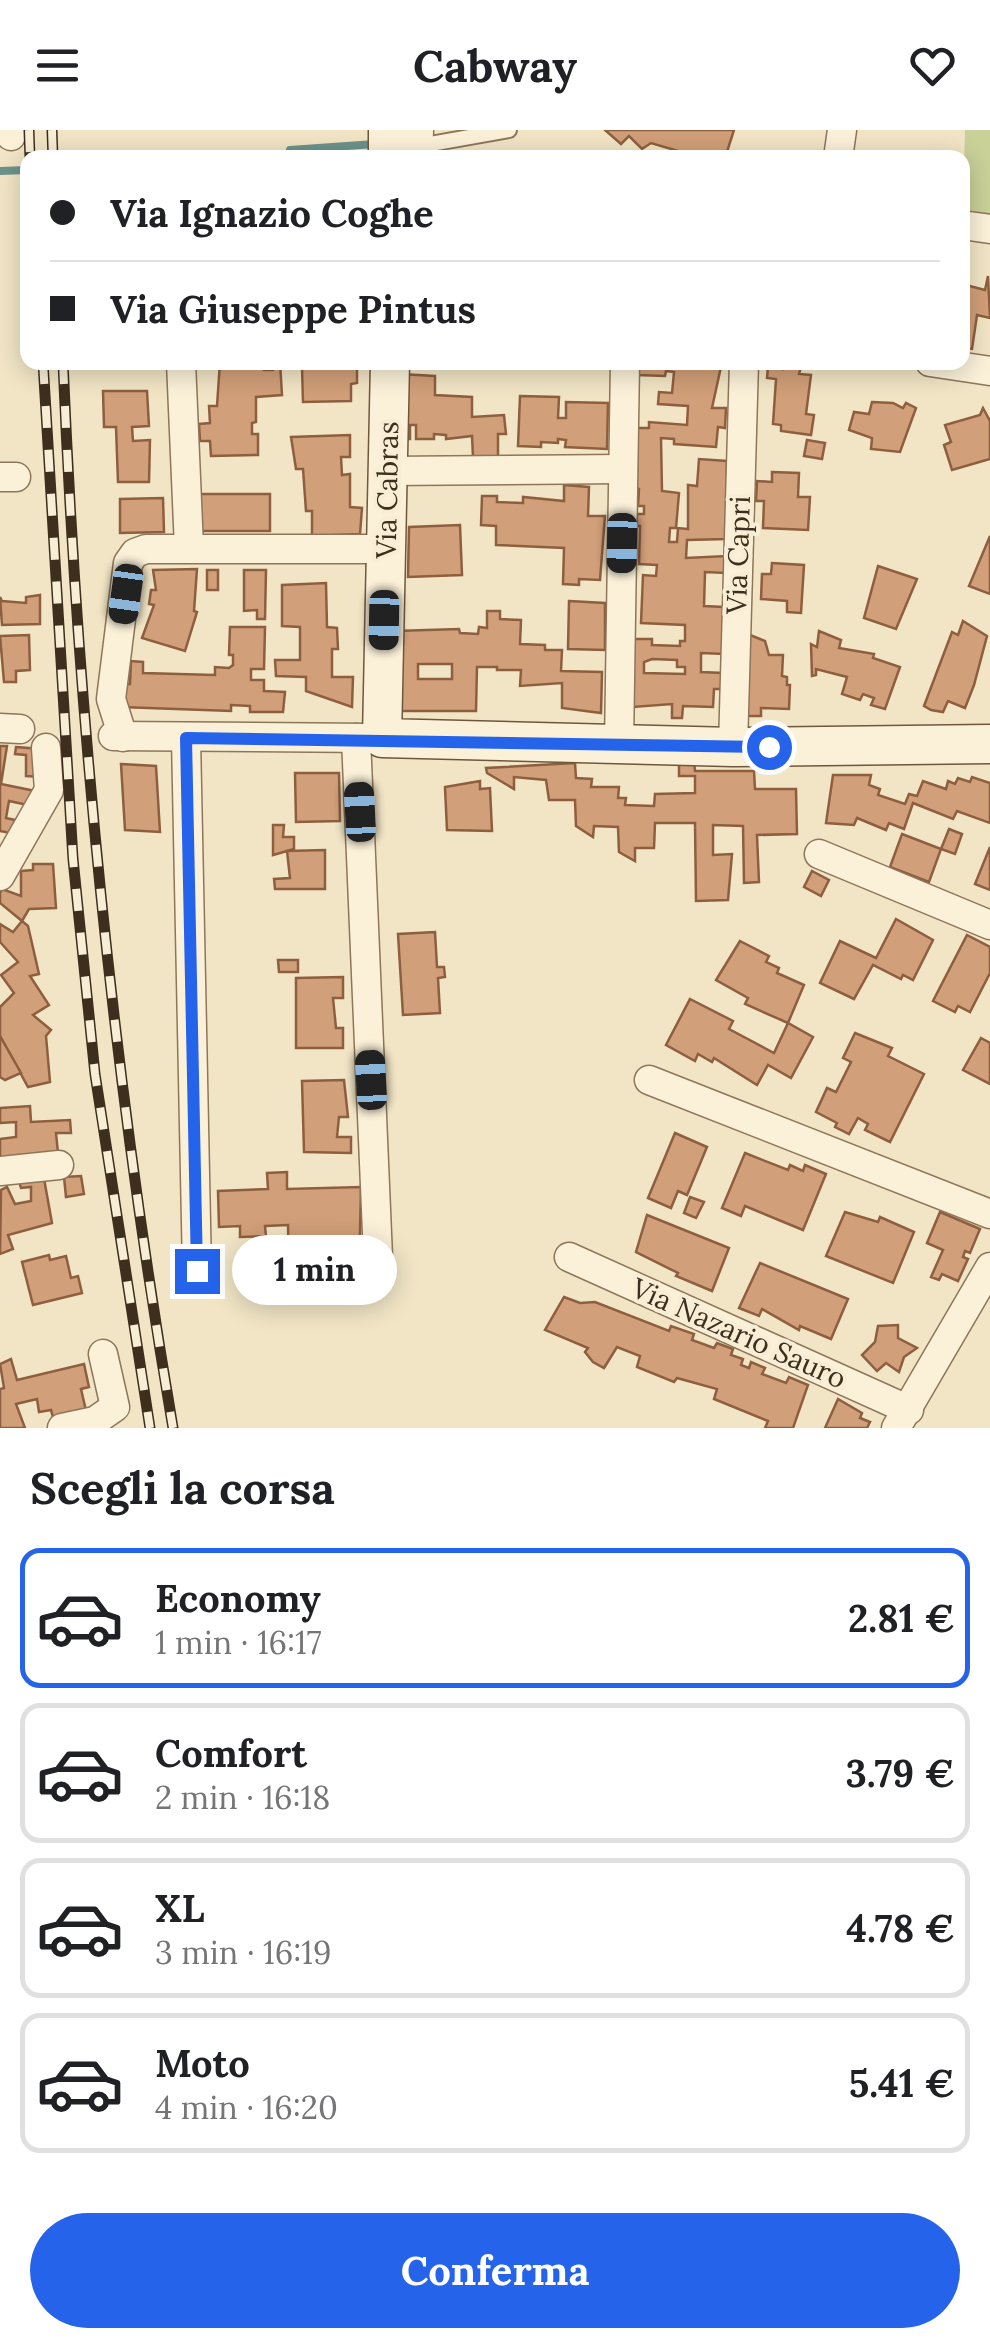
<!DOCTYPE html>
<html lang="it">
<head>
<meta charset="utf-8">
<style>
	body { margin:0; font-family:Lora,serif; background:#f6f6f6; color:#202124; height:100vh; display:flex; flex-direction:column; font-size:38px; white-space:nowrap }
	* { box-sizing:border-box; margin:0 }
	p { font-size:32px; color:#757577 }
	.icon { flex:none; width:55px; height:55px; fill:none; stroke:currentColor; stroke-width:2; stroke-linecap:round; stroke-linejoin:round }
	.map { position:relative; height:1298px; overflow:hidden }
	.sheet { display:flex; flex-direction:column; background:#fff; flex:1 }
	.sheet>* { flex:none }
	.hud { position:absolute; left:20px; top:20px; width:950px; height:220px; border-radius:20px; box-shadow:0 5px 25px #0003; display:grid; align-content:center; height:220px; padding:0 30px; background:#fff }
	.end { position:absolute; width:45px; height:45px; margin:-22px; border:12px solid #2563eb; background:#fff; box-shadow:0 0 0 5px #fff }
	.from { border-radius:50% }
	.bubble { position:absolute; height:70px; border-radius:35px; background:#fff; box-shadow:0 5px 25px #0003; font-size:32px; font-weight:800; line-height:70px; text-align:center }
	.car { position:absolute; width:30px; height:60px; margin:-30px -15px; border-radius:12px; box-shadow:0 0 8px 2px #0007; background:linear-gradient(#222 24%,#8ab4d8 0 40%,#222 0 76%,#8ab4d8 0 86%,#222 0) }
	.hud b { display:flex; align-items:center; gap:35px; height:95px; font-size:38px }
	.hud b+b { border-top:2px solid #e0e0e0 }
	.hud i { width:25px; height:25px; background:#202124 }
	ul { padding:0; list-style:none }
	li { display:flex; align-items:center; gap:30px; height:140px; margin:0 20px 15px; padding:0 10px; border:5px solid #e0e0e0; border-radius:20px }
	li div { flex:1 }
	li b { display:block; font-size:38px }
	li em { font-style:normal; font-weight:800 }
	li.current { border-color:#2563eb }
	li>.icon { width:90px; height:90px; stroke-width:1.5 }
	h2 { padding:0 30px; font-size:45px; line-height:120px }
	.button { display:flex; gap:20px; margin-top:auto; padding:20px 30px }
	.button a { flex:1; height:115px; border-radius:60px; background:#2563eb; color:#fff; font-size:40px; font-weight:800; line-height:115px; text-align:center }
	header { display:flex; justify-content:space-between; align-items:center; height:130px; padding:0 30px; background:#fff; font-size:45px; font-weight:800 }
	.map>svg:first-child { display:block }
</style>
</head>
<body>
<header><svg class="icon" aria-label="menu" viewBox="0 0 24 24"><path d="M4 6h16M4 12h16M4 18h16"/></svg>Cabway<svg class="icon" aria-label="heart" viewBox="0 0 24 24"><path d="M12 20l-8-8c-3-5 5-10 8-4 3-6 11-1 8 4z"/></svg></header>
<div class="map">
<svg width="990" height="1298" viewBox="0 0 990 1298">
	<rect width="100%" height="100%" fill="#f1e5c5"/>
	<polygon fill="#c9d098" points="965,0 990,0 990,84 963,79"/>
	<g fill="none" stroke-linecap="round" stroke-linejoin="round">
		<g stroke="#6d938a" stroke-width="8">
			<polyline points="290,20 375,14"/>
			<polyline points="0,41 28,40"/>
		</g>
	</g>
	<g fill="#d19f79" stroke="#8e5f3e" stroke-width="2.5" fill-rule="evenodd">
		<polygon points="605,0 734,0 725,28 702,28 651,13 642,19 629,6 621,14"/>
		<polygon points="988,146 990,188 977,185 972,219 962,218 966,155 985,160"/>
		<polygon points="220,232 263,232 264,240 273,240 274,232 280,232 282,265 256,267 256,292 252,293 252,304 258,304 258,325 211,326 210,311 200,311 199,294 210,293 209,276 217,276"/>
		<polygon points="311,232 357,232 357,253 351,254 351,271 303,272 302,237 311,236"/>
		<path d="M 637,232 L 722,232 L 712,278 L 726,278 L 725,298 L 718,297 L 716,317 L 674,314 L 674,309 L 661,308 L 662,361 L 679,363 L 676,398 L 670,398 L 669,412 L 677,412 L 678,398 L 688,399 L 688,355 L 697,356 L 699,329 L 727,331 L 726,409 L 687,410 L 686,428 L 726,426 L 726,443 L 705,442 L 704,476 L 724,477 L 724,524 L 701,523 L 701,542 L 723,543 L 722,559 L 714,559 L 713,577 L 683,576 L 682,588 L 672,588 L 672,574 L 633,577 L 633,509 L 652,509 L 652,515 L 680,516 L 680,511 L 685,511 L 685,495 L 641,493 L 643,445 L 656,446 L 657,435 L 639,434 L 640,396 L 636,396 L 637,384 L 644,384 L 644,376 L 638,376 L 639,359 L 635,359 L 637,298 L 649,298 L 649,292 L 687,295 L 688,276 L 658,274 L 659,262 L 672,263 L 674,242 L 666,241 L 665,246 L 637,245 ZM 652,529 L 677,530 L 677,537 L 685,537 L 685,544 L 644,543 L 644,532 Z"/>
		<polygon points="784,234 801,237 799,244 811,245 806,284 814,285 811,305 781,301 781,295 773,294 776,249 767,248 768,237 783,239"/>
		<polygon points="400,244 435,246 435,265 472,267 472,287 504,285 506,304 498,304 498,328 473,327 472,306 446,309 446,305 434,304 434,309 416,309 416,295 410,295 410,309 399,309"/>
		<polygon points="103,261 147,261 149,296 132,297 133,311 150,310 149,352 118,352 116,297 104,297"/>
		<polygon points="520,266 559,267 558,288 566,288 566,272 608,273 607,319 565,317 566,310 558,309 558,313 541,312 541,317 518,316"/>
		<polygon points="872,272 893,273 903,278 906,273 916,278 900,322 871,319 872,308 849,300 854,282 869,284"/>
		<polygon points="983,278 990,291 990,329 952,340 944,315 951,312 945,295 980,285"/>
		<polygon points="350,305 350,327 341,327 342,345 350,344 350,377 362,378 360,404 312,406 312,381 306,381 303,339 296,339 291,307"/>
		<polygon points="807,310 825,313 822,329 804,326"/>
		<polygon points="772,342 799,343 798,367 810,367 808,400 763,398 764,371 756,371 757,351 772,352"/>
		<polygon points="564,355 589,357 588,386 605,386 600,450 579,449 579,455 563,454 564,418 496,415 496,396 481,395 482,366 497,366 497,372 523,373 523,367 564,371"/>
		<rect x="200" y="364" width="70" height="37"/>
		<polygon points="163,368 164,402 120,403 120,369"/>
		<polygon points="460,395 462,445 408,447 409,397"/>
		<polygon points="990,406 990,464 969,456"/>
		<polygon points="772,433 804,435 801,483 787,482 787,471 761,469 762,444 771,444"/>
		<polygon points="878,436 917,449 896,499 864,488"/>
		<polygon points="197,439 194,481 197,482 185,521 142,508 154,475 149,474 151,460 156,460 153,440"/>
		<rect x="207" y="440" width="11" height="20"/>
		<polygon points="244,440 266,440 265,489 257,489 257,480 244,481"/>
		<polygon points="326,453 327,497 337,498 338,519 332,519 332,547 353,547 352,577 306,561 306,547 276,546 275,530 300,530 300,497 282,496 282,455"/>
		<polygon points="40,465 40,494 2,495 0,467 2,471 26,473 26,467"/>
		<polygon points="569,471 605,473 605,520 568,519"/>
		<path d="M 487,481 L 500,481 L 500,489 L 521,490 L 520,514 L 545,515 L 545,520 L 562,520 L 561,541 L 602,542 L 601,583 L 562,578 L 562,553 L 520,556 L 521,540 L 497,540 L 497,537 L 477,537 L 476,581 L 394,581 L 395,501 L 459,499 L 460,503 L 478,504 L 479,497 L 487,498 ZM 418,534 L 452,534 L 452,549 L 418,549 Z"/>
		<polygon points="963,491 987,506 974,555 965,578 948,571 943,582 931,580 924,576 952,502 958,505"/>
		<polygon points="230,497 265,497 264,539 251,539 251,550 264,550 264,561 285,562 283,582 250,582 250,576 231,575 231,581 121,577 123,554 130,554 131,531 143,532 143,543 215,545 215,537 229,538 233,535 233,525 229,525"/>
		<polygon points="819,501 841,510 839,518 874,524 873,528 900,537 885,579 871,575 874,568 863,564 860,570 842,564 847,547 816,539 816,545 812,546 811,514 817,517"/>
		<polygon points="29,505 30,540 16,541 16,552 4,552 0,506"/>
		<polygon points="750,505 765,511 769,525 783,525 782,546 787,547 787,555 790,555 789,579 761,578 761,586 747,586"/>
		<polygon points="0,616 7,616 1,654 35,661 28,675 9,671 6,688 15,690 11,703 0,701"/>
		<polygon points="16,617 41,619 41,647 26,646 26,625 15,624"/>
		<polygon points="679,631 694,631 695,641 754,641 755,659 796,659 797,704 757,705 759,752 744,753 743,696 713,695 713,725 732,724 728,770 696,771 695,693 655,693 654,718 635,718 635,731 619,722 618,697 594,696 593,707 576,696 575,670 549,670 546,650 514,647 514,659 487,643 486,638 575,633 576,648 592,649 591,657 619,657 618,668 626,668 625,675 654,676 655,664 695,663 695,646 679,646"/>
		<polygon points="121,634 156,636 160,702 125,700"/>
		<polygon points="295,643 339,643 340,691 296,692"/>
		<polygon points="833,645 871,645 869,655 880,659 878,665 905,674 909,664 917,666 923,651 946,659 948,651 955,654 958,648 970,652 972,647 990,653 990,693 957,681 953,689 913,673 904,699 889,693 886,700 857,688 854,695 826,693"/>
		<polygon points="480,651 480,659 490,658 492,701 447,700 445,657"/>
		<polygon points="273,695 284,695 283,707 294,707 294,719 273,725"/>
		<polygon points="949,699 962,704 955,724 941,719"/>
		<polygon points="902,704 941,719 929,752 890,737"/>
		<polygon points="990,717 990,760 975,754"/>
		<polygon points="325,720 325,759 275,759 274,749 290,748 287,721"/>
		<polygon points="33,734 53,734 56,778 29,779 22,791 0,773 0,763 2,759 21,766 21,741 33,740"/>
		<polygon points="812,741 829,750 821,766 804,757"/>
		<polygon points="896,789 933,810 913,850 903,845 901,849 873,835 854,869 820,853 840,811 876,828"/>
		<polygon points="22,791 28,796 39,844 30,846 49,875 33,885 51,900 46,906 50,952 28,957 0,906 0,877 14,863 1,845 18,832 0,812 0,794 13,802"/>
		<polygon points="435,802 437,837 444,837 445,847 438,848 440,883 403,885 398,804"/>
		<polygon points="967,805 990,817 990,843 970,882 958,876 955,882 933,871"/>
		<polygon points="740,811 769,826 766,832 779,838 777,843 804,855 788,893 745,874 748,868 716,850"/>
		<polygon points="278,830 298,830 298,842 279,842"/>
		<polygon points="343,847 343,868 333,868 336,898 343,898 343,918 296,918 296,848"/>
		<polygon points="690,869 733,891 729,899 774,923 788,893 813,907 791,948 768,935 757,955 714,928 712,932 698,924 695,931 666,915"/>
		<polygon points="855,903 892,918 888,926 924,944 890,1012 865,1000 868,994 858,988 849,1004 835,997 837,993 816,982 827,958 836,962 851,932 843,928"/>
		<polygon points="0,906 21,943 5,950 0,947"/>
		<polygon points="981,908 990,913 990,954 963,940"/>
		<polygon points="344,950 348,987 339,987 337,1007 351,1007 351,1023 304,1022 302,951"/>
		<polygon points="30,976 31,992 70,990 71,1003 56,1003 59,1033 0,1039 0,1009 16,1007 16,992 0,993 0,978"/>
		<polygon points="675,1003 707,1017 687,1065 678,1061 671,1078 648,1068"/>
		<polygon points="745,1023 788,1040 790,1035 803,1041 805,1035 826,1044 803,1100 745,1076 741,1086 722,1078"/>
		<polygon points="287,1042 287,1059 361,1057 359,1146 289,1148 288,1095 265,1096 266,1106 240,1107 240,1096 219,1097 218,1061 268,1059 267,1043"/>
		<polygon points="43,1043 52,1093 8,1105 13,1119 0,1124 1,1060 7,1057 15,1074 31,1071 31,1057 21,1058 18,1048"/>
		<polygon points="81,1046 84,1064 66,1067 64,1047"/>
		<polygon points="690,1067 704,1072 696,1088 684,1083"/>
		<polygon points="845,1082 878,1092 880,1087 914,1102 893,1153 826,1126"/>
		<polygon points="940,1082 980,1099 970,1123 965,1121 963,1127 968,1129 958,1151 942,1144 939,1150 931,1147 943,1120 927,1113"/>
		<polygon points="647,1085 729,1118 712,1161 676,1146 678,1143 636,1122"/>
		<polygon points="49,1125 50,1130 66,1126 71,1148 78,1146 82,1163 33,1175 22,1132"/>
		<polygon points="760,1133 848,1169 831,1209 800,1196 799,1200 762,1179 759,1186 739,1178"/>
		<polygon points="564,1167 580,1173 595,1172 669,1201 671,1196 694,1204 692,1210 714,1218 717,1213 733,1219 731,1225 743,1229 741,1235 749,1238 751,1232 765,1238 762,1244 786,1253 789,1247 808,1255 793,1298 765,1298 768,1291 714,1269 717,1259 677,1248 674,1252 637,1237 640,1226 617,1217 604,1238 593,1232 585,1222 588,1218 545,1200"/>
		<polygon points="898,1195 898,1208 917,1218 904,1227 899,1242 886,1233 877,1241 862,1225 875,1212 878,1196"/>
		<polygon points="11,1229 17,1250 84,1234 89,1257 81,1259 87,1285 54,1291 51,1280 39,1282 37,1269 16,1274 25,1298 0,1298 0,1259 4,1258 0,1234"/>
		<polygon points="838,1269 862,1283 860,1288 870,1292 867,1298 825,1298"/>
	</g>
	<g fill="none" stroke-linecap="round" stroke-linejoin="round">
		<g stroke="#8d765a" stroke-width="18">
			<polyline id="lane" points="419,16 509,0"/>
		</g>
		<g stroke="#8d765a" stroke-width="31">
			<g id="street">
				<polyline points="10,0 11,6"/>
				<polyline points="418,28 419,0"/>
				<polyline points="838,28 842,0"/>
				<polyline points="962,95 990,99"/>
				<polyline points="181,232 189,418"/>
				<polyline points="930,232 990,241"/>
				<polyline points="387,341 623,339"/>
				<polyline points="0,347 16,347"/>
				<polyline points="0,598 20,599"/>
				<polyline points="113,606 371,608"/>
				<polyline points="123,607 111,569 128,433 135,423 146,419 385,419"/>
				<polyline points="186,608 197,1141"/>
				<polyline points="356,608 378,1127"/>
				<polyline points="619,614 625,232"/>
				<polyline points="733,617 744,232"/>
				<polyline points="819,724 990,795"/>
				<polyline points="0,746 49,660 46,618"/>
				<polyline points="649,950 990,1084"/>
				<polyline points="0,1041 59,1035"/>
				<polyline points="569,1127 909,1280"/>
				<polyline points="62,1298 95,1291 115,1277 103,1224"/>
				<polyline points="896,1298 990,1137"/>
			</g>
		</g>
		<g stroke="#6f573d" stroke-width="41">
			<g id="secondary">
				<polyline points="388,0 388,28"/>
				<polyline points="390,232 382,608 733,617 990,614"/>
			</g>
		</g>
		<use href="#lane" stroke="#fbf1d9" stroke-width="14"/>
		<use href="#street" stroke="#fbf1d9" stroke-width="28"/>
		<use href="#secondary" stroke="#fbf1d9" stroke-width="38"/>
		<g stroke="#3d2e1e" stroke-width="11">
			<g id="rail">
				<polyline points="29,0 30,28"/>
				<polyline points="52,0 53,28"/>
				<polyline points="43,232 73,729 95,944 150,1298"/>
				<path d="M 63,232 C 78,589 113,946 173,1298"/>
			</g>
		</g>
		<use href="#rail" stroke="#f8eed5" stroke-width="8" stroke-dasharray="22" stroke-linecap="butt"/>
	</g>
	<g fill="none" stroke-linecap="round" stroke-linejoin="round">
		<polyline stroke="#2563eb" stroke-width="12" points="197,1141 186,608 769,617"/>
	</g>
	<g text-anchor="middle" stroke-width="8" stroke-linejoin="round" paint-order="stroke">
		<g font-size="28" fill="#3d2e1e" stroke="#f8eed5">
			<text transform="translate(387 360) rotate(-89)" y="10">Via Cabras</text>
			<text transform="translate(738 425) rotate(-88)" y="10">Via Capri</text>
			<text transform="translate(739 1203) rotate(24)" y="10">Via Nazario Sauro</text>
		</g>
	</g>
</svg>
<i class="end from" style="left:769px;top:617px"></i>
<i class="end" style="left:197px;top:1141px"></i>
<div class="bubble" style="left:232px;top:1105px;width:165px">1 min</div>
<i class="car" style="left:622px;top:413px;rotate:181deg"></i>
<i class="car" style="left:126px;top:464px;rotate:188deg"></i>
<i class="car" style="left:384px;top:490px;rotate:181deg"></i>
<i class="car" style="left:360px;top:682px;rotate:357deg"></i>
<i class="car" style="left:371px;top:950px;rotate:357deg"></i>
<div class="hud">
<b><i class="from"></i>Via Ignazio Coghe</b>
<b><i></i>Via Giuseppe Pintus</b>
</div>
</div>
<section class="sheet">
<h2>Scegli la corsa</h2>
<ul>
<li class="current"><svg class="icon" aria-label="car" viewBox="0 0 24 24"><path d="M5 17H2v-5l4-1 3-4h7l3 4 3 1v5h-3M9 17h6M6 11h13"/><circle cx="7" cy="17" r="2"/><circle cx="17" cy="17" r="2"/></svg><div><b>Economy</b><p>1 min · 16:17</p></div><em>2.81 €</em></li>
<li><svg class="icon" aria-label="car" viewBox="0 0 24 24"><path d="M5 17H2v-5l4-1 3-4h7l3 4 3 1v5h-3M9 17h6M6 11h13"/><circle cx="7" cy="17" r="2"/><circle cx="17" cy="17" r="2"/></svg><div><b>Comfort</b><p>2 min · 16:18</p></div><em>3.79 €</em></li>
<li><svg class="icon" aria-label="car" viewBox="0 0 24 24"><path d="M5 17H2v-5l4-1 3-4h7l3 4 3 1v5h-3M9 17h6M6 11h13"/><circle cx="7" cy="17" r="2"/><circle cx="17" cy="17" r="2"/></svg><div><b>XL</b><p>3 min · 16:19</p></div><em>4.78 €</em></li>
<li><svg class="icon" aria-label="car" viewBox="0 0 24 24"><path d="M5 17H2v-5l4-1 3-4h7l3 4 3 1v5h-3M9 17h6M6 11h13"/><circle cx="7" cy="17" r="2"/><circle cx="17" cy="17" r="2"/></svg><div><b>Moto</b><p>4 min · 16:20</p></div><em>5.41 €</em></li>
</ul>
<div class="button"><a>Conferma</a></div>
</section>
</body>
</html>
